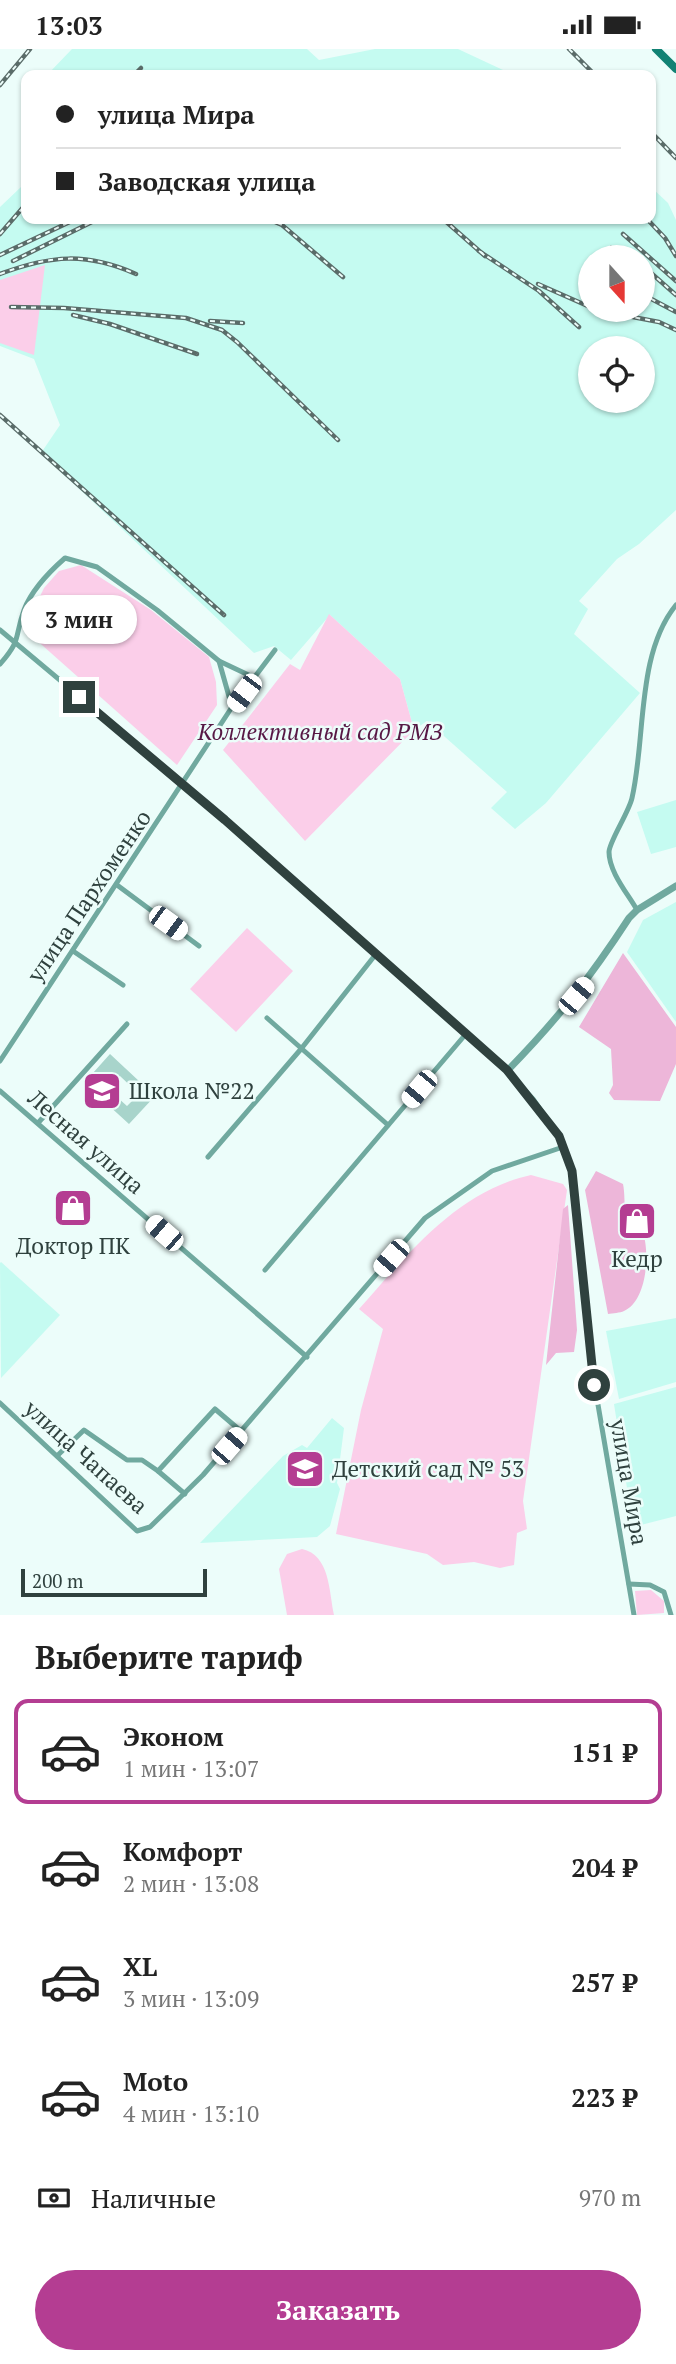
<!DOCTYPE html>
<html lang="ru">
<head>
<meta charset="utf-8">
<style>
	body { margin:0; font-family:"PT Serif",serif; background:#f2f2f2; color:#222; height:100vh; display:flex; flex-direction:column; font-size:26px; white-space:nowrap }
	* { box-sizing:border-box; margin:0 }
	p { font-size:23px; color:#767676 }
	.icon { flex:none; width:38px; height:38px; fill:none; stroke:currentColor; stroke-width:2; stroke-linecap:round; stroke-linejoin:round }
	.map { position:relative; height:1566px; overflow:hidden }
	.drawer { display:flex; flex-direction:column; background:#fff; flex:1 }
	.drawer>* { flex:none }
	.top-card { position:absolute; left:21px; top:21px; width:635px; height:154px; border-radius:14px; box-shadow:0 2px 5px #0004; display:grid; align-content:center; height:154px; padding:0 35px; background:#fff }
	.needle { width:46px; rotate:159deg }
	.buttons { position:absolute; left:578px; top:196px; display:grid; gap:14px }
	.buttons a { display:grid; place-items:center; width:77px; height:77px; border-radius:50%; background:#fff; box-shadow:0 2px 5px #0004; font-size:35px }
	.scale { position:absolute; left:21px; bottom:18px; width:186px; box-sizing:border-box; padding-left:7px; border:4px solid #2f413e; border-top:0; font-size:19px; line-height:24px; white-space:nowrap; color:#2f413e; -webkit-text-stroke:5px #ecfdfa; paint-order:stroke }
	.end { position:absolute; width:32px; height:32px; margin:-16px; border:9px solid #2f413e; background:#fff; box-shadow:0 0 0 4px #fff }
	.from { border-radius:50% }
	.bubble { position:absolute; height:49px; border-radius:24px; background:#fff; box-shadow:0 2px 5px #0004; font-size:23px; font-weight:800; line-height:49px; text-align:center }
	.car { position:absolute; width:21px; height:42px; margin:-21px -10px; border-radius:9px; box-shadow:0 0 5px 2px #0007; background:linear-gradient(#fff 24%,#345 0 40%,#fff 0 76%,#345 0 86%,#fff 0) }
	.top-card b { display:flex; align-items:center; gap:24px; height:66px; font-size:26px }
	.top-card b+b { border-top:2px solid #e0e0e0 }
	.top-card i { width:18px; height:18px; background:#222 }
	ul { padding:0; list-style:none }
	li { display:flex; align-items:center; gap:21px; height:105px; margin:0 14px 10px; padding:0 21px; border:4px solid transparent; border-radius:14px }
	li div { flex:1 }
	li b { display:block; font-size:26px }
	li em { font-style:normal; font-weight:800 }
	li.active { border-color:#b43d92 }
	li>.icon { width:63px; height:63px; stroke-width:1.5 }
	h2 { padding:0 35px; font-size:32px; line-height:84px }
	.pay { display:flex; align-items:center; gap:18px; height:77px; padding:0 35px; font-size:26px }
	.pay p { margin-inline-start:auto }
	.button { display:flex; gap:14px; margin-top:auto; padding:14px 35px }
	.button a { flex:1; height:80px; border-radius:42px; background:#b43d92; color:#fff; font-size:28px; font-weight:800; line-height:80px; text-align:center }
	.status { display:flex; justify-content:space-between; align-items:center; height:49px; padding:0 35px; background:#fff; direction:ltr }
	.status svg { height:19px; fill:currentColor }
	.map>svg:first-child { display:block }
</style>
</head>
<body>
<div class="status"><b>13:03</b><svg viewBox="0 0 49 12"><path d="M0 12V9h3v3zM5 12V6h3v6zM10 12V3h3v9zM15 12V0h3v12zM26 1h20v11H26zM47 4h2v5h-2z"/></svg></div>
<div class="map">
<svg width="676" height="1566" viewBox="0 0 676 1566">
	<rect width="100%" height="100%" fill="#ecfdfa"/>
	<g fill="#c5fbf1" fill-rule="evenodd">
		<polygon points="72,0 307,0 319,11 375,0 458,0 514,26 47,26"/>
		<path d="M 26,102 L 26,170 L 651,170 L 651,138 L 668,154 L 676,171 L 676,461 L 639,495 L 617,510 L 579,552 L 588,560 L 574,585 L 640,644 L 546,754 L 515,780 L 491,759 L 507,743 L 427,672 L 414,681 L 400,630 L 330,566 L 291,611 L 274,597 L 254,604 L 41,404 L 60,376 L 34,310 L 0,297 L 0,158 L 21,138 ZM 590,208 L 642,208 L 642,261 L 590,261 ZM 590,299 L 642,299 L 642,352 L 590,352 Z"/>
		<polygon points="676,751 676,798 651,805 637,763"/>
		<polygon points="676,853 676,973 627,903 643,871"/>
		<polygon points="1,1213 60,1266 1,1329 0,1214"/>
		<polygon points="676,1269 676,1333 619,1350 606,1282"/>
		<polygon points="676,1338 676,1467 633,1478 614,1355"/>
		<polygon points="332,1369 344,1379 337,1434 340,1440 330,1477 317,1488 200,1494 283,1407 302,1396 307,1399"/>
	</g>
	<g fill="#fbcee9">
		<polygon points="45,216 34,306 0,294 0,231"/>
		<polygon points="81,516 151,561 209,608 216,633 217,656 177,716 24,580 44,539 59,522"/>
		<polygon points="329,565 400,630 414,681 305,792 223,701 290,615 300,621"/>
		<polygon points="247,879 293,922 236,983 190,940"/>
		<path d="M 531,1126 L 563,1135 L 567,1141 L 523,1452 L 527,1480 L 517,1484 L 514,1516 L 500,1519 L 474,1513 L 443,1516 L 427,1505 L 336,1485 L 361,1361 L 383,1280 L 359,1260 C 407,1206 457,1142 531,1126 Z"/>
		<path d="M 302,1500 C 330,1506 329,1542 334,1566 L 287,1566 L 279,1520 L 287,1505 Z"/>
		<polygon points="651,1541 664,1552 664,1564 637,1566 635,1542"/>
	</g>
	<g fill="#edb6d9">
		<polygon points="623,904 676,978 676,1015 660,1052 614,1051 609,1044 613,1036 611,1000 579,978"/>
		<path d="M 596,1122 L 623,1135 C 627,1154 619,1176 643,1184 C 650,1204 647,1252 624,1262 C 620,1264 613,1264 608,1265 L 585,1141 Z"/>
		<polygon points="568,1156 577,1281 574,1303 556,1304 546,1316 563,1160"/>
	</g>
	<path fill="#a8d4cb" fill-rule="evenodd" d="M 110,1005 L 155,1047 L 129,1075 L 84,1034 ZM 120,1027 L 139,1045 L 127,1057 L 108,1040 Z"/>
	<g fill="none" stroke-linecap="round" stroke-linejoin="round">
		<g stroke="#70a99f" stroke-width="5">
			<polyline points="0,581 184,735 507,1022 533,1050 559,1087 572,1122 590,1309 634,1566"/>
			<polyline points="219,612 255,629"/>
			<path d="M 0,615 C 22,590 14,589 24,561 C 32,540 49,523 65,509 L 97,518 L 157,561 L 219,612 L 232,658"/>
			<polyline points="117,836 199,897"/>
			<path d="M 637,861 C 628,845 609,823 609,803 C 609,793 629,763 632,749 C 646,689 636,605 676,556"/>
			<polyline points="73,902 123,936"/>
			<polyline points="267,969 388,1076"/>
			<polyline points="0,1012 232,658 275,601"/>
			<polyline points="0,1042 307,1308"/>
			<polyline points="38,1074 127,975"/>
			<polyline points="208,1108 301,1000 376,905"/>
			<polyline points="265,1221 465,986"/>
			<polyline points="0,1354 137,1482 150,1478 203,1426 425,1169 492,1122 563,1098"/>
			<polyline points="58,1406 84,1381 127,1411 142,1411 158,1422"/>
			<polyline points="185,1445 158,1422 215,1360 242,1383"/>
			<polyline points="629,1535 650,1536 664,1543 671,1566"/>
		</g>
		<path stroke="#70a99f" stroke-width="7" d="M 507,1022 C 557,971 590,929 629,869 L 637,861 L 676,837"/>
		<polyline stroke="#128274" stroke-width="8" points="656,0 676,20"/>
		<g stroke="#5a6c69" stroke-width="4.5">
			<g id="rail">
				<polyline points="569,0 595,26"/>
				<polyline points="134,26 141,19"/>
				<polyline points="0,36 30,0"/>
				<polyline points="651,83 676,109"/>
				<polyline points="268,170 282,176 343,228"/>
				<polyline points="443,170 485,207"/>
				<polyline points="647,170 665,189 676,207"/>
				<polyline points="0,185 26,155"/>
				<polyline points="623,185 676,232"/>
				<polyline points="611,199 622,208"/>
				<polyline points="479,202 539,242 579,278"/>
				<polyline points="0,206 76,170"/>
				<polyline points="13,212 98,170"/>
				<polyline points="642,216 676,246"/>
				<path d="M 0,225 C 51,206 86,203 136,225"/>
				<polyline points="538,235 590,258"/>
				<polyline points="642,245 676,263"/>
				<polyline points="11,258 64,259 186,269 222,281 237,293 338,391"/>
				<polyline points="596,261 659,273 676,281"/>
				<polyline points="73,266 110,275 197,305"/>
				<polyline points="210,272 243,274"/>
				<polyline points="0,366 224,566"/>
			</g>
		</g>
		<use href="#rail" stroke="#ecfdfa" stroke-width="2" stroke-dasharray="5" stroke-linecap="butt"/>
	</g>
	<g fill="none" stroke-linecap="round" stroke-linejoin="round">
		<polyline stroke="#2f413e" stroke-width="9" points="79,648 225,771 507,1021 559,1087 572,1122 594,1336"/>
	</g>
	<defs>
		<g id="school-square" transform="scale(2.0125)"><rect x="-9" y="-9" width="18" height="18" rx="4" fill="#b43d92" stroke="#ecfdfa"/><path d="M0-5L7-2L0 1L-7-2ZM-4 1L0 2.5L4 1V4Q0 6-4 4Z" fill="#fff"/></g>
		<g id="shop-square" transform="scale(2.0125)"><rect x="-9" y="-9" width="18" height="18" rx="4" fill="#b43d92" stroke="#ecfdfa"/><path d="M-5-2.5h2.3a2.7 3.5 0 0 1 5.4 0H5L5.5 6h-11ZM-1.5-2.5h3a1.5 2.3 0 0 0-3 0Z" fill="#fff"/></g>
	</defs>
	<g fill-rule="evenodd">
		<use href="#school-square" x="102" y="1042"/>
		<use href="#shop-square" x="73" y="1159"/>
		<use href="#shop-square" x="637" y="1172"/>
		<use href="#school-square" x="305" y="1420"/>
	</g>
	<g text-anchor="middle" stroke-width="5" stroke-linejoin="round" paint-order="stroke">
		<g font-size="23" font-style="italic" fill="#571845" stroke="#ecfdfa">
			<text x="320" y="691">Коллективный сад РМЗ</text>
		</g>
		<g font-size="23" fill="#2f413e" stroke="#ecfdfa">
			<text transform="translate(89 847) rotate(-56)" y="8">улица Пархоменко</text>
			<text transform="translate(86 1093) rotate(41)" y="8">Лесная улица</text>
			<text transform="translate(86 1408) rotate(42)" y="8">улица Чапаева</text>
			<text transform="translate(629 1433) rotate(80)" y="8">улица Мира</text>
		</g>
		<g font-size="23" fill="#2f413e" stroke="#ecfdfa" text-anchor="start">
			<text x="129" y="1050">Школа №22</text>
			<text x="73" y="1205" text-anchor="middle">Доктор ПК</text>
			<text x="637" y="1218" text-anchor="middle">Кедр</text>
			<text x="332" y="1428">Детский сад № 53</text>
		</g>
	</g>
</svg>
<div class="buttons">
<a><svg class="needle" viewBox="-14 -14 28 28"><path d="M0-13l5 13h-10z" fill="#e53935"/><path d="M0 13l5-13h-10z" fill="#767676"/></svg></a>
<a><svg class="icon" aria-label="locate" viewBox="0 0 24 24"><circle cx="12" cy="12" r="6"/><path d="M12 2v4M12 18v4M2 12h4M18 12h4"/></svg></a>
</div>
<div class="scale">200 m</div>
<i class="end from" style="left:594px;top:1336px"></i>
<i class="end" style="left:79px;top:648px"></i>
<div class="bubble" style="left:21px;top:546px;width:116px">3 мин</div>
<i class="car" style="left:244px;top:644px;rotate:217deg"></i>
<i class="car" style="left:168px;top:874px;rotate:126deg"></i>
<i class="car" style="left:576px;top:947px;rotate:40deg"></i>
<i class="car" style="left:419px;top:1040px;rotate:220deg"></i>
<i class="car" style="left:164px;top:1184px;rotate:311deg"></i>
<i class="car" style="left:391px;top:1209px;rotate:221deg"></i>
<i class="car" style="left:229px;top:1397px;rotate:41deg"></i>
<div class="top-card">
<b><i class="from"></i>улица Мира</b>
<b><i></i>Заводская улица</b>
</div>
</div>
<section class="drawer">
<h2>Выберите тариф</h2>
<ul>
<li class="active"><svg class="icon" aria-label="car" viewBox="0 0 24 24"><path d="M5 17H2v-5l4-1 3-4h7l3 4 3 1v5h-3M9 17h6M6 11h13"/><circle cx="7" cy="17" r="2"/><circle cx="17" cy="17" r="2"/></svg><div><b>Эконом</b><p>1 мин · 13:07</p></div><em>151 ₽</em></li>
<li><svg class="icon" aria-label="car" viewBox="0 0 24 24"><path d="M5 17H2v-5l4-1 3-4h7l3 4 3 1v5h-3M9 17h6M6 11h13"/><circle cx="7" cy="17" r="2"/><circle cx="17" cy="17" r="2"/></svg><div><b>Комфорт</b><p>2 мин · 13:08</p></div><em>204 ₽</em></li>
<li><svg class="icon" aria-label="car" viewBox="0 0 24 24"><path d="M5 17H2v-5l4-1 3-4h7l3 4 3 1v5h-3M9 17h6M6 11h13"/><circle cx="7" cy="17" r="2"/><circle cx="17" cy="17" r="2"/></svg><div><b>XL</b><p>3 мин · 13:09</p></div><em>257 ₽</em></li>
<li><svg class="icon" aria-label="car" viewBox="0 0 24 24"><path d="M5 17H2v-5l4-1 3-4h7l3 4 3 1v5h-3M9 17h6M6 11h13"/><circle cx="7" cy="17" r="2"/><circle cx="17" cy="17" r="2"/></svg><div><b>Moto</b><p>4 мин · 13:10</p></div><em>223 ₽</em></li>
</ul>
<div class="pay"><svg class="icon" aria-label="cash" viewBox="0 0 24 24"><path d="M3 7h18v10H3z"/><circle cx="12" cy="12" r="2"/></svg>Наличные<p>970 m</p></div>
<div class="button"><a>Заказать</a></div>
</section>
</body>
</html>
